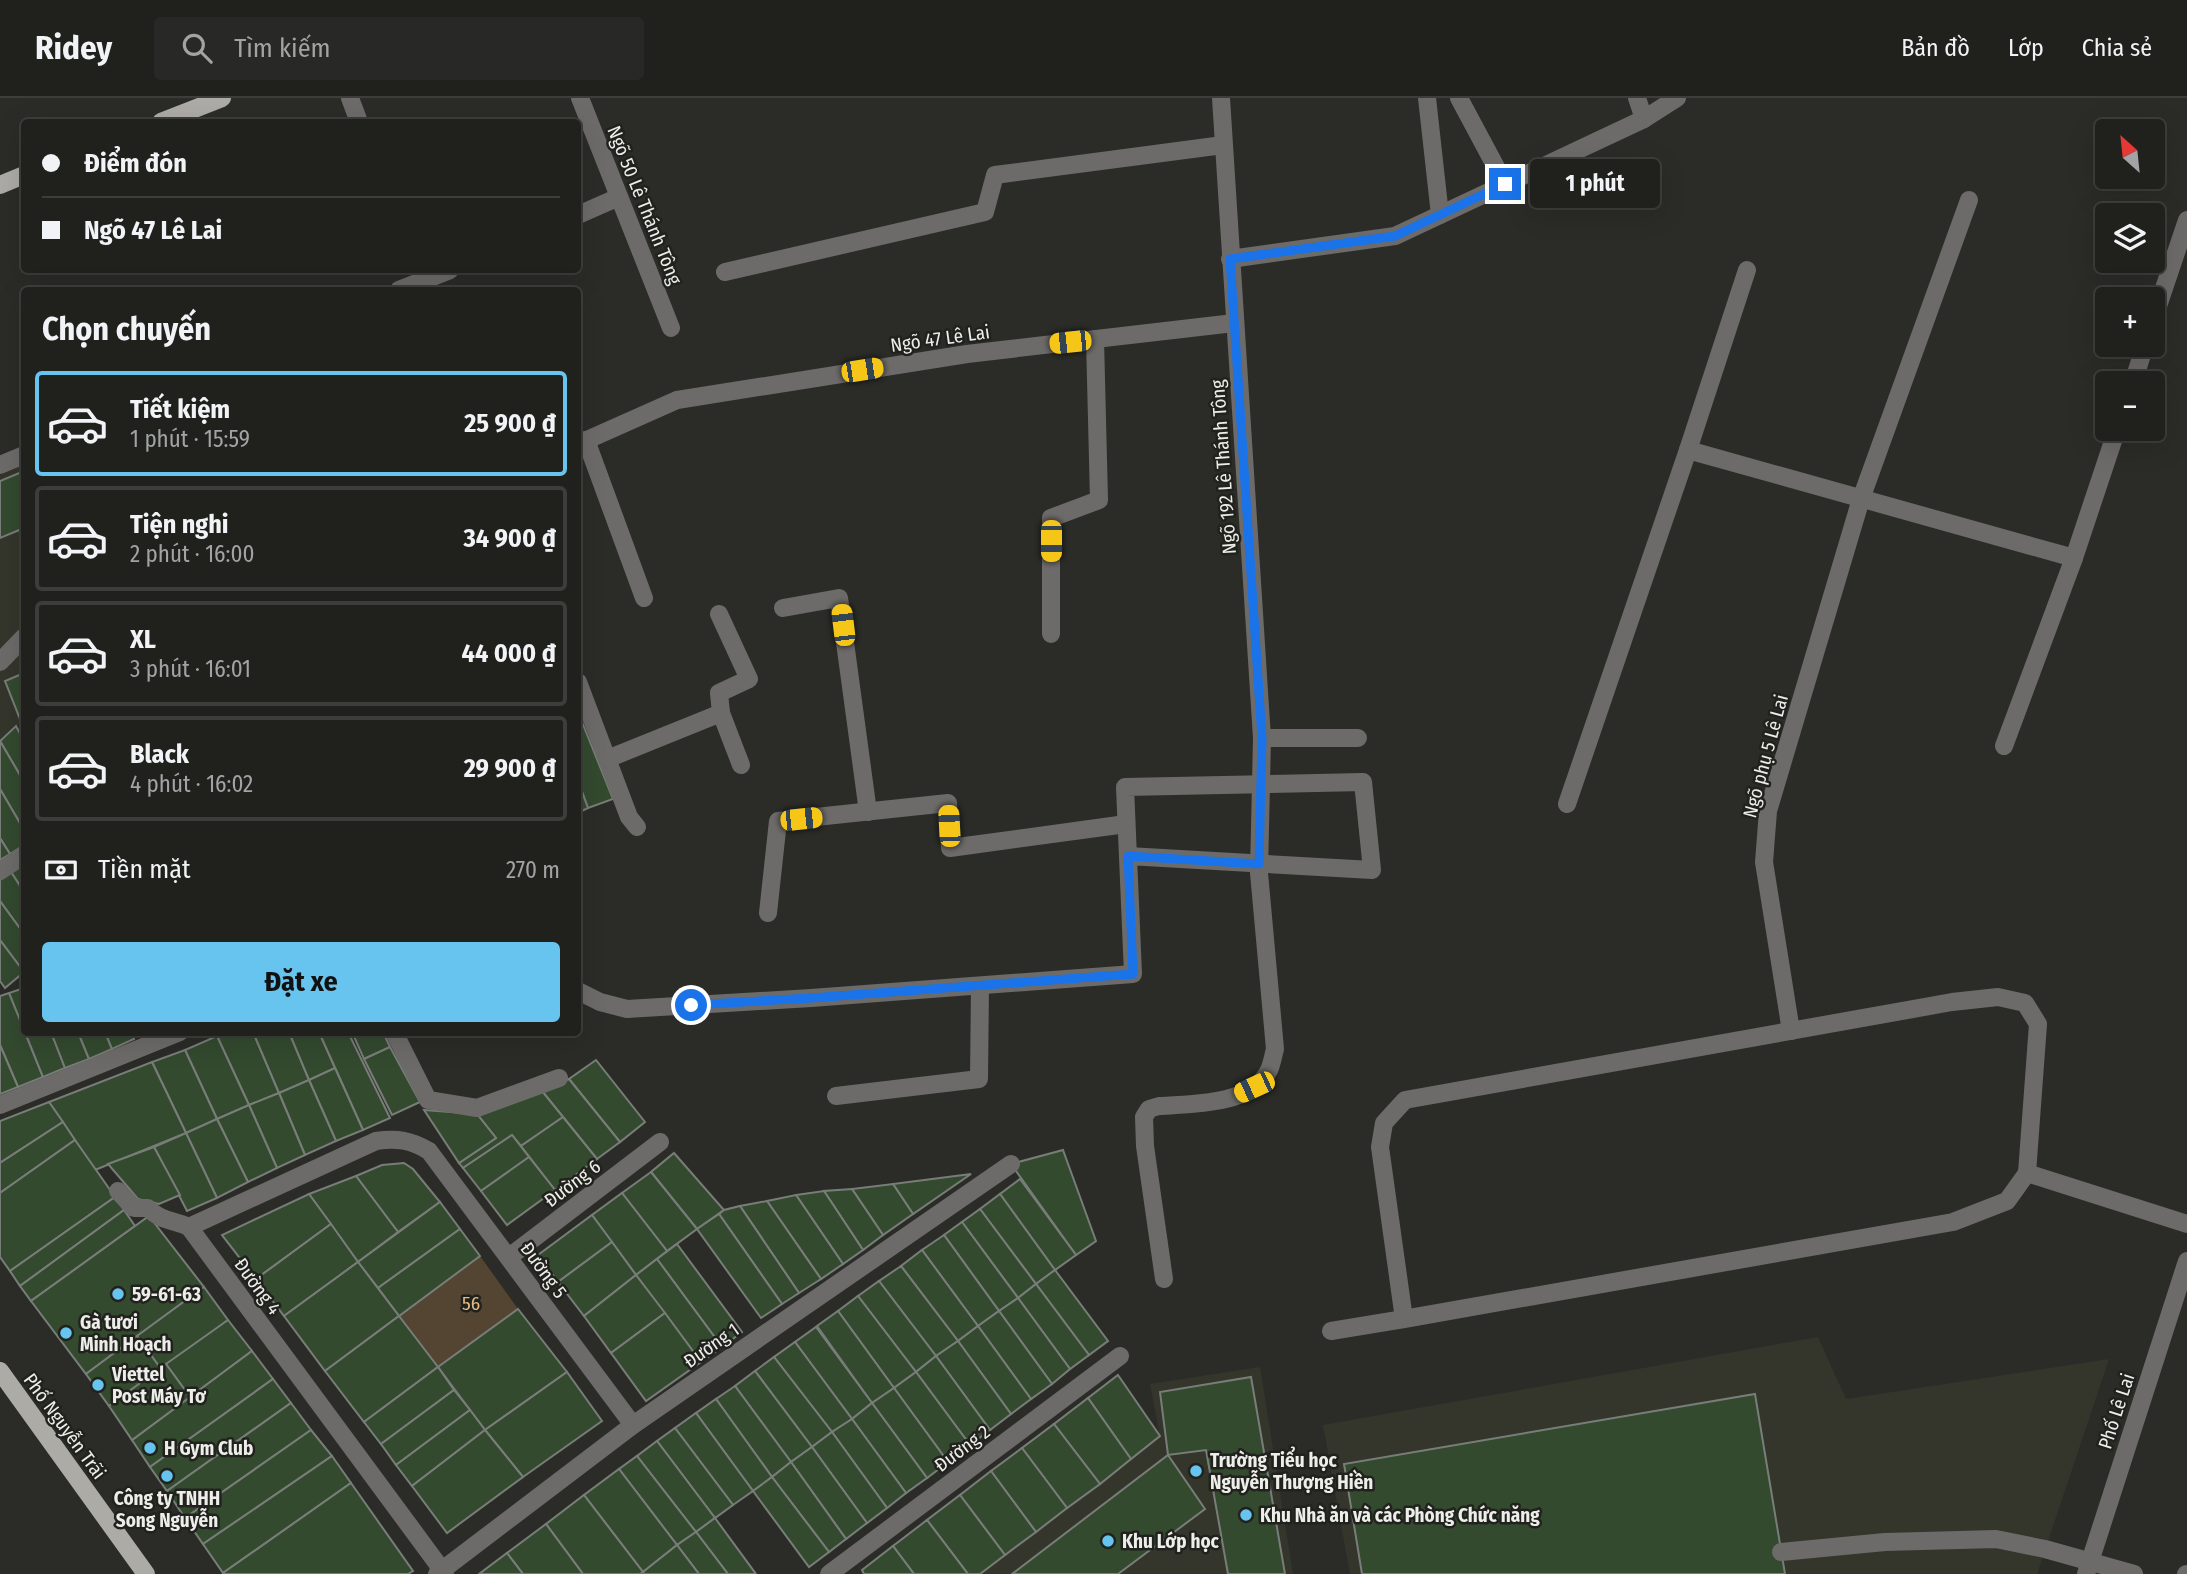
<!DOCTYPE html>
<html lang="vi">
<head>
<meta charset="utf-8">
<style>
	body { margin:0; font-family:"Fira Sans Condensed",sans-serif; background:#282926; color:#f1f3f6; height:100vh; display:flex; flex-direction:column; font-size:26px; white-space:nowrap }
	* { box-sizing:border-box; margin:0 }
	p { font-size:23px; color:#a2a3a4 }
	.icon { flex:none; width:38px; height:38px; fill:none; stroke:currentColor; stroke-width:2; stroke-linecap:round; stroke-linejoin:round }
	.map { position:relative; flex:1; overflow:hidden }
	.panel { position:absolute; left:21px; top:189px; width:560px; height:749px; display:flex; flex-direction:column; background:#20211d; border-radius:7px; box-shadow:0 7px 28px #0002,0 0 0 2px #3d3e3b }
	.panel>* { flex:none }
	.hud { position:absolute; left:21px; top:21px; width:560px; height:154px; border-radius:7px; box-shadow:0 7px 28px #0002,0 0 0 2px #3d3e3b; display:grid; align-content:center; height:154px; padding:0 21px; background:#20211d }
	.needle { width:46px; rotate:333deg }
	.tools { position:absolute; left:2095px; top:21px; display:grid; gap:14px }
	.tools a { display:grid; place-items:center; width:70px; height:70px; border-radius:7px; background:#20211d; box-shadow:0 7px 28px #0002,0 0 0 2px #3d3e3b; font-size:35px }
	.end { position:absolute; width:32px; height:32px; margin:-16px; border:9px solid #1a73e8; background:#fff; box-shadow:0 0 0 4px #fff }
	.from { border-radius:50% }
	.bubble { position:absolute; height:49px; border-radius:7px; background:#20211d; box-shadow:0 7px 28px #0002,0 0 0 2px #3d3e3b; font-size:23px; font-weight:700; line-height:49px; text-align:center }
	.car { position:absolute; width:21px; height:42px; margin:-21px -10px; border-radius:9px; box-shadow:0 0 5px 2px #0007; background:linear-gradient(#f5c518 24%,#345 0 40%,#f5c518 0 76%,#345 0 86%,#f5c518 0) }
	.hud b { display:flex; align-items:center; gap:24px; height:66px; font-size:26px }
	.hud b+b { border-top:2px solid #3d3e3b }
	.hud i { width:18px; height:18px; background:#f1f3f6 }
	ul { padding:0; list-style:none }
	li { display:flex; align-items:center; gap:21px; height:105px; margin:0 14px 10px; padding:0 7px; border:4px solid #3d3e3b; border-radius:7px }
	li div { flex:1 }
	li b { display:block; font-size:26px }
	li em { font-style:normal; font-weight:700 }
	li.active { border-color:#66c4ef }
	li>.icon { width:63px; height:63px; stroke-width:1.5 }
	h2 { padding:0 21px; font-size:32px; line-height:84px }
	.pay { display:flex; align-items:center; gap:18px; height:77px; padding:0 21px; font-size:26px }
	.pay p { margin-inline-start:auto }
	.primary-button { display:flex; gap:14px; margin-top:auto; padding:14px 21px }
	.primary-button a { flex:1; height:80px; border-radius:7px; background:#66c4ef; color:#111; font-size:28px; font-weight:700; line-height:80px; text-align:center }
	header { display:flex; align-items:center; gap:42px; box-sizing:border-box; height:98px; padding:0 35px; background:#20211d; border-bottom:2px solid #3d3e3b }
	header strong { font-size:33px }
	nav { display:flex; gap:38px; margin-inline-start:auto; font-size:24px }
	.search { width:490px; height:63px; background:#282926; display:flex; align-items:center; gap:18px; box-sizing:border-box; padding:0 24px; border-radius:7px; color:#a2a3a4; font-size:26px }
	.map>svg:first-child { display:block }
</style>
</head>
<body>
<header>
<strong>Ridey</strong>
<div class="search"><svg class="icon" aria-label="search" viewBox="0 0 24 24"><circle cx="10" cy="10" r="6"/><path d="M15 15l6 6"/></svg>Tìm kiếm</div>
<nav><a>Bản đồ</a><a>Lớp</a><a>Chia sẻ</a></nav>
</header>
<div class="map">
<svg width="2187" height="1476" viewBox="0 0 2187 1476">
	<rect width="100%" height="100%" fill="#2b2c27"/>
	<g fill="#34362c">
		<polygon points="24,367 24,625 16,628 0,641 0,377"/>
		<polygon points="1818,1239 1846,1301 2109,1261 2037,1476 1350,1476 1323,1327"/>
		<polygon points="1260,1269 1293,1476 980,1476 1160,1338 1150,1286"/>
	</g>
	<polygon fill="#534532" points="480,1158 518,1211 438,1269 399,1218"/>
	<g fill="#334a2f" stroke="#797d79" stroke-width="2">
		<polygon points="24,373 24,430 0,440 0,383"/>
		<polygon points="24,575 24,620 20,621 5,583"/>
		<polygon points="578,614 613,701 588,710 578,683"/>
		<polygon points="16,628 24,643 24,684 0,643"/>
		<polygon points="0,643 24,684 24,732 0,691"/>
		<polygon points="578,683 588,710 578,715"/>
		<polygon points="0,691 24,732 24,747 10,756 0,740"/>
		<polygon points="0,740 10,756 0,762"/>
		<polygon points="24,765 24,794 11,774"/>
		<polygon points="11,774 24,794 24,836 0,803 0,782"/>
		<polygon points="0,803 24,836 24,874 0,842"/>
		<polygon points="0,842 24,874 5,890 0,883"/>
		<polygon points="24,890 24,933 9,895"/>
		<polygon points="9,895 43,979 18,989 0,947 0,898"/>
		<polygon points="25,934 51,934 65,970 43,979"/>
		<polygon points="51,934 78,934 89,961 65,970"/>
		<polygon points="78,934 105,934 112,951 89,961"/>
		<polygon points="105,934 131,934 134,941 112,951"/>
		<polygon points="226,934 253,934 279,995 249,1007 217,938"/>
		<polygon points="253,934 289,934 309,982 279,995"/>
		<polygon points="289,934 319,934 335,970 309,982"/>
		<polygon points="319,934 348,934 390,1020 363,1032"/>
		<polygon points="352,934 383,934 390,949 364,961"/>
		<polygon points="217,938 249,1007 217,1021 185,952"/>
		<polygon points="0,947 18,989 0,996"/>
		<polygon points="390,949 420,1004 392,1017 364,961"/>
		<polygon points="185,952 217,1021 186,1035 152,964"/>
		<polygon points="596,962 645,1024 620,1044 569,981"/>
		<polygon points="152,964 186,1035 95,1072 49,1004"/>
		<polygon points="335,970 363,1032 336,1043 309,982"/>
		<polygon points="569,981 620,1044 597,1061 542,993"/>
		<polygon points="309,982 336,1043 305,1057 279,995"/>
		<polygon points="542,993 563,1019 521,1048 512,1037 463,1070 459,1065 496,1040 477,1016"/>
		<polygon points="279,995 305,1057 277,1070 249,1007"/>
		<polygon points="49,1004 63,1024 0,1065 0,1023"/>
		<polygon points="249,1007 277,1070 248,1084 217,1021"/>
		<polygon points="424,1012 477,1016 496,1040 459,1065"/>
		<polygon points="563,1019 597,1061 555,1092 521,1048"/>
		<polygon points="217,1021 248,1084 217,1100 186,1035"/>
		<polygon points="63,1024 75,1042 0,1095 0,1065"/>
		<polygon points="186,1035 217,1100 187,1113 154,1049"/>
		<polygon points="512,1037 529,1059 481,1093 463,1070"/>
		<polygon points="75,1042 115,1099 10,1173 0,1159 0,1095"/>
		<polygon points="154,1049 180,1097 159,1106 138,1101 108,1066"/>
		<polygon points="1063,1052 1096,1143 1076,1157 1011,1066"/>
		<polygon points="674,1055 724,1112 697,1131 651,1074"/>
		<polygon points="529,1059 555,1092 507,1127 481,1093"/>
		<polygon points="404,1065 413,1071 440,1104 398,1134 356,1078 382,1067"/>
		<polygon points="651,1074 697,1131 667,1153 622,1095"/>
		<polygon points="971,1076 913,1116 893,1086"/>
		<polygon points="356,1078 398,1134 358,1164 309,1096"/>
		<polygon points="1020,1081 1076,1157 1055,1172 1000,1096"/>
		<polygon points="893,1086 913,1116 883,1137 852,1091"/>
		<polygon points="852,1091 883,1137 863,1152 824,1093"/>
		<polygon points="824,1093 863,1152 843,1166 796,1097"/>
		<polygon points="622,1095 667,1153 636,1177 592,1117"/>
		<polygon points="309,1096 331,1126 256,1181 222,1137"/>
		<polygon points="1000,1096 1055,1172 1036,1186 980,1111"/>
		<polygon points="796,1097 843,1166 821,1181 767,1103"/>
		<polygon points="115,1099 124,1112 20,1188 10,1173"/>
		<polygon points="767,1103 821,1181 799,1195 740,1108"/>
		<polygon points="440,1104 460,1131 378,1190 358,1164"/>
		<polygon points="740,1108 799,1195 782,1206 719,1116 724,1112"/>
		<polygon points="980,1111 1036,1186 1018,1200 962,1124"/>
		<polygon points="124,1112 135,1128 31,1203 20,1188"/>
		<polygon points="719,1116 782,1206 761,1220 697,1131"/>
		<polygon points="592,1117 612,1144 558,1184 538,1157"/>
		<polygon points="149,1118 204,1189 86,1276 31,1203"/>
		<polygon points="962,1124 1018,1200 999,1213 944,1137"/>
		<polygon points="331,1126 358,1164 284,1218 256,1181"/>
		<polygon points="460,1131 480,1158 399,1218 378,1190"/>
		<polygon points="944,1137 999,1213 978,1228 922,1152"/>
		<polygon points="612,1144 636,1177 584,1218 558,1184"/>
		<polygon points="677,1146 742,1234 722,1249 657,1161"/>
		<polygon points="922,1152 978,1228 958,1243 901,1168"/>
		<polygon points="657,1161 722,1249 701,1264 636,1177"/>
		<polygon points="358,1164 399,1218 325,1273 284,1218"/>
		<polygon points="901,1168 958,1243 936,1258 879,1183"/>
		<polygon points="1055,1172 1108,1243 1089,1257 1036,1186"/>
		<polygon points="636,1177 665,1215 611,1255 584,1218"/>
		<polygon points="879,1183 936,1258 916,1274 858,1198"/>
		<polygon points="1036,1186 1089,1257 1070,1271 1018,1200"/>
		<polygon points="204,1189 228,1222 161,1271 137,1238"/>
		<polygon points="858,1198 916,1274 894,1290 838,1213"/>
		<polygon points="1018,1200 1070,1271 1052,1286 999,1213"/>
		<polygon points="518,1211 567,1274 485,1332 438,1269"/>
		<polygon points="838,1213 894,1290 872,1305 817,1228"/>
		<polygon points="999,1213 1052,1286 1031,1301 978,1228"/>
		<polygon points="665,1215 701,1264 646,1303 611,1255"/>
		<polygon points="399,1218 438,1269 364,1324 325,1273"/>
		<polygon points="228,1222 252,1253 190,1299 166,1266"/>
		<polygon points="978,1228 1031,1301 1011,1316 958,1243"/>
		<polygon points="816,1229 872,1305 852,1321 795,1244"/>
		<polygon points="137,1238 161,1271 109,1308 86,1276"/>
		<polygon points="958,1243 1011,1316 990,1332 936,1258"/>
		<polygon points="795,1244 852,1321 832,1334 774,1259"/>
		<polygon points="252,1253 273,1281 150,1369 132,1342"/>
		<polygon points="936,1258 990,1332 970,1347 916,1274"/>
		<polygon points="774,1259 832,1334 812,1349 755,1273"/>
		<polygon points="166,1266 190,1299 132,1342 109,1308"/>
		<polygon points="438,1269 454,1292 381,1346 364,1324"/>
		<polygon points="755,1273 812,1349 791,1364 735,1288"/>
		<polygon points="567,1274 602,1323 523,1379 485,1332"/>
		<polygon points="916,1274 970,1347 948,1364 894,1290"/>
		<polygon points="1118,1277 1160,1338 1131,1361 1088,1300"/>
		<polygon points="1251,1279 1285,1476 1228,1476 1206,1352 1168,1357 1160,1294"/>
		<polygon points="273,1281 291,1305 167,1393 150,1369"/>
		<polygon points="735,1288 791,1364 772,1379 716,1301"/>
		<polygon points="894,1290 948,1364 927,1380 872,1305"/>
		<polygon points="454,1292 470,1312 396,1367 381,1346"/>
		<polygon points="1755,1296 1785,1476 1362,1476 1344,1366"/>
		<polygon points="1088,1300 1131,1361 1100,1386 1054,1326"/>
		<polygon points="716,1301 772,1379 753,1393 696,1315"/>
		<polygon points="291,1305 311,1332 185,1420 167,1393"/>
		<polygon points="872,1305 927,1380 906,1395 852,1321"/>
		<polygon points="470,1312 485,1332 412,1388 396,1367"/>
		<polygon points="696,1315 753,1393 733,1407 675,1330"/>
		<polygon points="852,1321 906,1395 887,1410 832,1334"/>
		<polygon points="1054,1326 1100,1386 1067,1410 1022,1350"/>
		<polygon points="675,1330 733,1407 715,1420 657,1343"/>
		<polygon points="311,1332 332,1358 203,1446 185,1420"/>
		<polygon points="485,1332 523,1379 447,1435 412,1388"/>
		<polygon points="832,1334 887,1410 867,1425 812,1349"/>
		<polygon points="657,1343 715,1420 696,1434 637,1358"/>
		<polygon points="812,1349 867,1425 846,1441 791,1364"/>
		<polygon points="1022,1350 1067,1410 1036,1434 991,1373"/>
		<polygon points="1168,1357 1205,1411 1118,1476 1012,1476"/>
		<polygon points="332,1358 351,1385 223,1475 203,1446"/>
		<polygon points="637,1358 696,1434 677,1447 619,1371"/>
		<polygon points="791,1364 846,1441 829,1454 772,1379"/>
		<polygon points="619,1371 677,1447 643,1474 584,1397"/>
		<polygon points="991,1373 1036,1434 1005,1457 960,1397"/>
		<polygon points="772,1379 829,1454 809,1469 753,1393"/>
		<polygon points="351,1385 413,1473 408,1476 224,1476 223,1475"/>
		<polygon points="584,1397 643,1474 640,1476 583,1476 546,1426"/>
		<polygon points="960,1397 1005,1457 980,1476 968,1476 927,1422"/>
		<polygon points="715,1420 756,1476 728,1476 696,1434"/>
		<polygon points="927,1422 968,1476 914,1476 893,1448"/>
		<polygon points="546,1426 583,1476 523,1476 507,1455"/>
		<polygon points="696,1434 728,1476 699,1476 677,1447"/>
		<polygon points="677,1447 699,1476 644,1476 643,1474"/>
		<polygon points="893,1448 914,1476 864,1476 862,1472"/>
		<polygon points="507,1455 523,1476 479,1476"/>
	</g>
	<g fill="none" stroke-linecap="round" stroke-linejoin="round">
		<g stroke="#6c6b69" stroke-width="18">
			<polyline points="350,0 359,24"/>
			<polyline points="580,0 671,230"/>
			<polyline points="1221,0 1262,640 1358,640"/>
			<polyline points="1427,0 1440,117"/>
			<polyline points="1459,0 1505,86"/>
			<polyline points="1637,0 1644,21"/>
			<polyline points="578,117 619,99"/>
			<polyline points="1230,161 1395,138 1644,21 1677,0"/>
			<polyline points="725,174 985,114 995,77 1223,47"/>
			<polyline points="399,192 450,172"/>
			<polyline points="2152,226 2187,122"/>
			<polyline points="2133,285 2145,247"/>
			<polyline points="586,342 644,500"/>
			<polyline points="578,346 677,302 967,256 1234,225"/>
			<polyline points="1688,352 2074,460"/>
			<polyline points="0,367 24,357"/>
			<polyline points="783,510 839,500 868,714"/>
			<polyline points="1051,536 1051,420 1099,402 1095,241"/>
			<polyline points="0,564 24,539"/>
			<polyline points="578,584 629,719 637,729"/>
			<polyline points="721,615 741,667"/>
			<polyline points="2004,648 2074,460 2117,331"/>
			<polyline points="607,661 721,615 719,595 749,581 719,516"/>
			<polyline points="1567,706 1688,352 1747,172"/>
			<polyline points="0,773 24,757"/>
			<polyline points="768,815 778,723 948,705 950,750 1126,726"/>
			<polyline points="578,893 600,904 627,911 811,900 1133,876 1125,689 1363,684 1372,772 1128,758"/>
			<polyline points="1791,933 1764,764 1768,713 1861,401 1969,102"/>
			<polyline points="394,934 428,1002 477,1010 559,980"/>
			<polyline points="836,998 979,981 980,888"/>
			<polyline points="0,1007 180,934"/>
			<polyline points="2027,1075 2187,1126"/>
			<path d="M 118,1093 L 134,1110 L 148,1110 C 162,1124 171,1121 189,1129 L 445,1476"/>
			<path d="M 189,1129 L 376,1043 C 397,1040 411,1042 429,1053 L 633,1327"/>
			<polyline points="509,1159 660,1044"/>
			<path d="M 1164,1181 L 1145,1048 L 1144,1019 L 1149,1011 L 1159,1008 C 1191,1006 1253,1007 1269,972 C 1272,966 1273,958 1275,951 L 1259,775 L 1262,640"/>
			<polyline points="1331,1233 1404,1221 1953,1124 2007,1103 2027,1075 2038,926 2025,905 1998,899 1952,904 1405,1002 1384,1025 1380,1049 1404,1221"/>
			<polyline points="1781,1454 1885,1444 1996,1441 2045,1451 2134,1476"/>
			<polyline points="437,1476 633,1327 1011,1066"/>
			<polyline points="829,1476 1120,1258"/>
			<polyline points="2086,1476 2187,1163"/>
			<polyline points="2186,1476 2187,1476"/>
		</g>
		<g stroke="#acaba6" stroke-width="18">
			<polyline points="161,24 222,0"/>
			<polyline points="0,87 24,77"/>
			<polyline points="0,1273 146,1476"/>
		</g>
	</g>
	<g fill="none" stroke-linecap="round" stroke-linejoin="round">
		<polyline stroke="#1a73e8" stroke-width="9" points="691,907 811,900 1133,876 1128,758 1259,766 1262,640 1230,161 1395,138 1505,86"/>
	</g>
	<g fill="#66c4ef" stroke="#21221e" stroke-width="2.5">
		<circle cx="118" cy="1196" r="7"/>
		<circle cx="66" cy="1235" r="7"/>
		<circle cx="98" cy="1287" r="7"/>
		<circle cx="150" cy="1350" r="7"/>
		<circle cx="1196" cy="1373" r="7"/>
		<circle cx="167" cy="1378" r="7"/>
		<circle cx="1246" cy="1417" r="7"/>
		<circle cx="1108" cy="1443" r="7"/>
	</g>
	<g text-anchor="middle" stroke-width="5" stroke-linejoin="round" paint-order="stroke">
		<g font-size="19" fill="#ededea" stroke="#21221e">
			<text transform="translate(645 107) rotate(68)" y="7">Ngõ 50 Lê Thánh Tông</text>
			<text transform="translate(940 240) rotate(-8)" y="7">Ngõ 47 Lê Lai</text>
			<text transform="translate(1223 369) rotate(-94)" y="7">Ngõ 192 Lê Thánh Tông</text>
			<text transform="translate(1765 658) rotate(-75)" y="7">Ngõ phụ 5 Lê Lai</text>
			<text transform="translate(572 1085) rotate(-37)" y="7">Đường 6</text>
			<text transform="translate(544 1172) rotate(54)" y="7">Đường 5</text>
			<text transform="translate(258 1188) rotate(54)" y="7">Đường 4</text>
			<text transform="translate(711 1247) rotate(-35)" y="7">Đường 1</text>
			<text transform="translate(2116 1313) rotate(-72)" y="7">Phố Lê Lai</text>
			<text transform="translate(65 1328) rotate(54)" y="7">Phố Nguyễn Trãi</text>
			<text transform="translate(962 1350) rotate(-37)" y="7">Đường 2</text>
		</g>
		<g font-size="19" font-weight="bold" fill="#ededea" stroke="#21221e" text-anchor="start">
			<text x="132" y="1203">59-61-63</text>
			<text x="80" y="1231">Gà tươi<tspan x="80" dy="22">Minh Hoạch</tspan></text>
			<text x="112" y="1283">Viettel<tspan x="112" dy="22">Post Máy Tơ</tspan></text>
			<text x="164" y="1357">H Gym Club</text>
			<text x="1210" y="1369">Trường Tiểu học<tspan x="1210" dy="22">Nguyễn Thượng Hiền</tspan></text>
			<text x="167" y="1407" text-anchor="middle">Công ty TNHH<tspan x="167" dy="22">Song Nguyễn</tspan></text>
			<text x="1260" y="1424">Khu Nhà ăn và các Phòng Chức năng</text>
			<text x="1122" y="1450">Khu Lớp học</text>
		</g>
		<g font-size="19" fill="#e2bb86" stroke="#21221e">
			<text x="471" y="1212">56</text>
		</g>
	</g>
</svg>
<div class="tools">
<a><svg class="needle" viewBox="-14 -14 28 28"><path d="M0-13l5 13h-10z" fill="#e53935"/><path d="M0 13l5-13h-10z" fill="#a2a3a4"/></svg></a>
<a><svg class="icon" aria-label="layers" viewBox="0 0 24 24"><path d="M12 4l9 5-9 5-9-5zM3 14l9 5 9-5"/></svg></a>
<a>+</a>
<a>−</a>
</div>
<i class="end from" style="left:691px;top:907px"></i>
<i class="end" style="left:1505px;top:86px"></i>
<div class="bubble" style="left:1530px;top:61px;width:130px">1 phút</div>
<i class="car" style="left:1070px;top:244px;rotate:264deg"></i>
<i class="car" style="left:862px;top:272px;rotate:81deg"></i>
<i class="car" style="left:1051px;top:443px;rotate:180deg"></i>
<i class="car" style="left:843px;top:527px;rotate:353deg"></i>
<i class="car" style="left:801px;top:721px;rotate:84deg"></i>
<i class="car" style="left:949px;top:728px;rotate:357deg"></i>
<i class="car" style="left:1254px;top:989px;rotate:245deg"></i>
<div class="hud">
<b><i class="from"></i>Điểm đón</b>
<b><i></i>Ngõ 47 Lê Lai</b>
</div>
<section class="panel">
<h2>Chọn chuyến</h2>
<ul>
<li class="active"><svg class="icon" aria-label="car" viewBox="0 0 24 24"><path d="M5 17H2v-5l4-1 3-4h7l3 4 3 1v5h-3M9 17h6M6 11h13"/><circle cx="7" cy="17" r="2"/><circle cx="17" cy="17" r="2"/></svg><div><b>Tiết kiệm</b><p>1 phút · 15:59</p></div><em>25 900 ₫</em></li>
<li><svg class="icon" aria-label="car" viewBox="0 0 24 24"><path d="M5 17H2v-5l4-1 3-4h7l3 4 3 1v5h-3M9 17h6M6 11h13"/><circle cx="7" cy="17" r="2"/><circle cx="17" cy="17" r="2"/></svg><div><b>Tiện nghi</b><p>2 phút · 16:00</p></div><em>34 900 ₫</em></li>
<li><svg class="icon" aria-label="car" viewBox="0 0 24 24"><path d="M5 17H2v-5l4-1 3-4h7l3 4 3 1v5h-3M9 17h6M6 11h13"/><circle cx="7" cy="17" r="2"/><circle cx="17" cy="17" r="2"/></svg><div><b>XL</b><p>3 phút · 16:01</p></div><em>44 000 ₫</em></li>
<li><svg class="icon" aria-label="car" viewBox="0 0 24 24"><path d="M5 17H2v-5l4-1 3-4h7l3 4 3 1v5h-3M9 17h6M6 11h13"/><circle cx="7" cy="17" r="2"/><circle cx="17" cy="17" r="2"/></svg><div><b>Black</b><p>4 phút · 16:02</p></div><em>29 900 ₫</em></li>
</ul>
<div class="pay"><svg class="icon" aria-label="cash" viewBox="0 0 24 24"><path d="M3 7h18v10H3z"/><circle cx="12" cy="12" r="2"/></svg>Tiền mặt<p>270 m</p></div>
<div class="primary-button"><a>Đặt xe</a></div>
</section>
</div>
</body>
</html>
